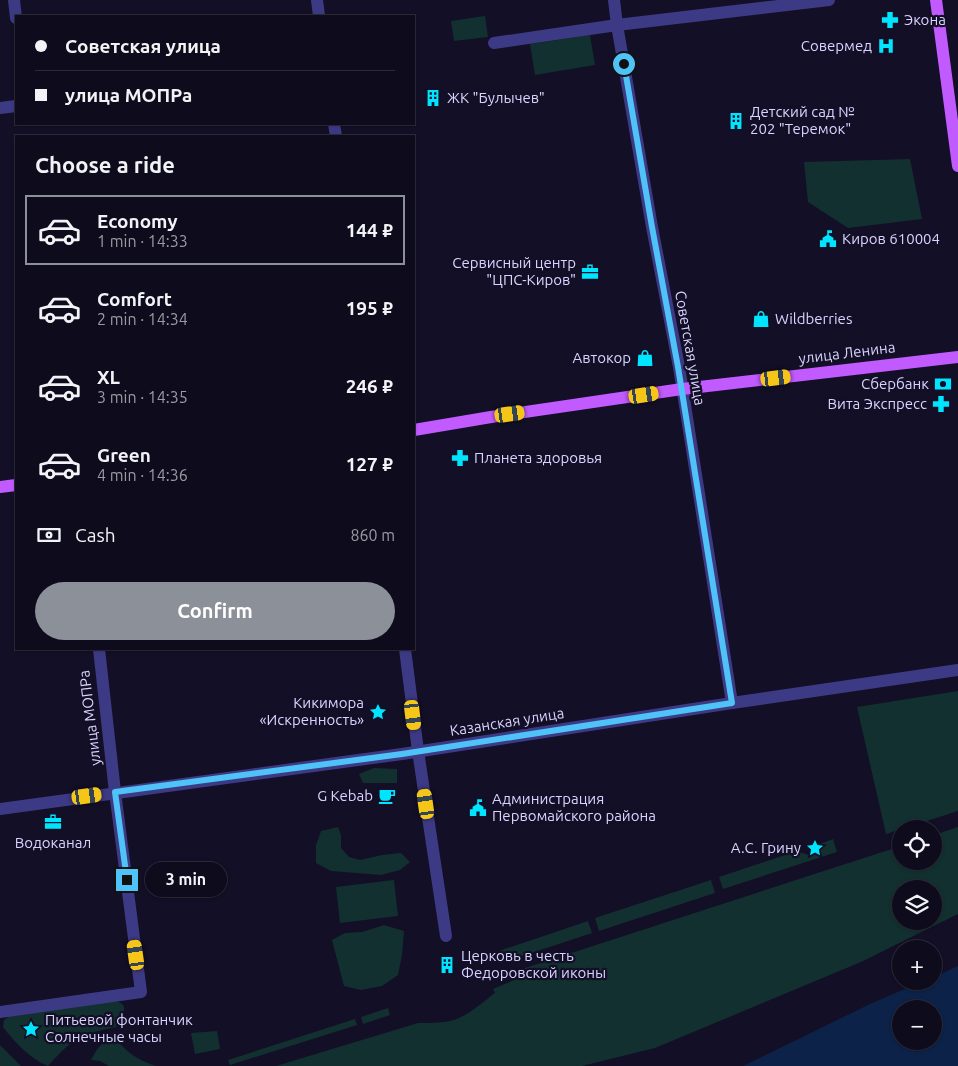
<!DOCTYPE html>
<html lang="en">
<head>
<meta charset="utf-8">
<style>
	body { margin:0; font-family:Ubuntu,sans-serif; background:#1c1929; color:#f1f3f6; height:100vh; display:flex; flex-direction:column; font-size:19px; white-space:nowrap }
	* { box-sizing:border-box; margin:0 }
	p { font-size:16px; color:#9b9ba3 }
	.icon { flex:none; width:28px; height:28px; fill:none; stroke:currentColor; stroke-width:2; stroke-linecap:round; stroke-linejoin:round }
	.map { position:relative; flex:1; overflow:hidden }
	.panel { position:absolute; left:15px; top:135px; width:400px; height:515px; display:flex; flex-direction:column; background:#0e0b1c; border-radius:0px; box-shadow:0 1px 4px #0004,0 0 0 1px #2e2b3b }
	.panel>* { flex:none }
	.banner { position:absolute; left:15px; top:15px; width:400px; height:110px; border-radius:0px; box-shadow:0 1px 4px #0004,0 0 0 1px #2e2b3b; display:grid; align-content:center; height:110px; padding:0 20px; background:#0e0b1c }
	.tools { position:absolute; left:892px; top:820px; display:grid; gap:10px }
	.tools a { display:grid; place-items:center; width:50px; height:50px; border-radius:50%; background:#0e0b1c; box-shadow:0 1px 4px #0004,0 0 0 1px #2e2b3b; font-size:25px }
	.end { position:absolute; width:22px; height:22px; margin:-11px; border:6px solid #4fc3f7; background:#111; box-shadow:0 0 0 2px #111 }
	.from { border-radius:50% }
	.bubble { position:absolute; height:35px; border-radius:18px; background:#0e0b1c; box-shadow:0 1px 4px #0004,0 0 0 1px #2e2b3b; font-size:16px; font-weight:600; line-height:35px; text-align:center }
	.car { position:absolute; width:15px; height:30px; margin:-15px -8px; border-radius:6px; box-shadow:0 0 4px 1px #0007; background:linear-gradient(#f5c518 24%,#345 0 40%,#f5c518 0 76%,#345 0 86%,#f5c518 0) }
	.banner b { display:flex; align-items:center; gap:18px; height:48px; font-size:19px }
	.banner b+b { border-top:1px solid #2e2b3b }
	.banner i { width:12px; height:12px; background:#f1f3f6 }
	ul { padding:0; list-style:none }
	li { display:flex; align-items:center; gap:15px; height:70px; margin:0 10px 8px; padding:0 10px; border:2px solid transparent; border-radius:0px }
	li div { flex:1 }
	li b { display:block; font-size:19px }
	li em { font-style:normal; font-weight:600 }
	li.on { border-color:#8c9099 }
	li>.icon { width:45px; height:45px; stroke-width:1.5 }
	h2 { padding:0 20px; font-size:22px; line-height:60px }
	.pay { display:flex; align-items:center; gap:12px; height:55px; padding:0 20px; font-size:19px }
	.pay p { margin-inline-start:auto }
	.button { display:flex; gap:10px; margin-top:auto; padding:10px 20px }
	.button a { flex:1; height:58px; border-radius:30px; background:#8c9099; color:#fff; font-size:20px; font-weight:600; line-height:58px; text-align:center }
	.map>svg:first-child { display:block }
</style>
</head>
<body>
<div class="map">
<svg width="958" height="1066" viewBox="0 0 958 1066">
	<rect width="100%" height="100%" fill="#130f26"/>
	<g fill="#12302f" fill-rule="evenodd">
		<polygon points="485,16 488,37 454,41 451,21"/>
		<polygon points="590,35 595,65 535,75 530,44"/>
		<polygon points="910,159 922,219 848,228 808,202 804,162"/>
		<polygon points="958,691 958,811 886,834 857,707"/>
		<polygon points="374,768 397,769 397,783 363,783 359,774"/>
		<polygon points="338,827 341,835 341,848 349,857 360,860 382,855 401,853 410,862 400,870 381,875 331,871 316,863 316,845 321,831"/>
		<path d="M 958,827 L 958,914 L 861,962 L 655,1048 L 582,1066 L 276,1066 L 418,1023 C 430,1023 443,1023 454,1020 C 469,1015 483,1002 495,993 L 493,989 L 521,977 L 519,970 L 901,846 L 901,861 L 934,861 L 934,835 ZM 901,889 L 934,889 L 934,921 L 901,921 Z"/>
		<polygon points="833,839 837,852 723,889 719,877 797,851 811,856 817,854 820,850 820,844"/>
		<polygon points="394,880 398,916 340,923 336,887"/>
		<polygon points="711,880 715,893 599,931 595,918"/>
		<polygon points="588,921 592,933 504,962 498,960 493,953"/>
		<polygon points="384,925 404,931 402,955 398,975 382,986 361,990 344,986 332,940 345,933 362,932"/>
		<path d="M 116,1001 C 133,1006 119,1018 116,1027 C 102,1030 86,1033 74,1041 C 64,1048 56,1057 48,1066 C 30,1059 14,1041 3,1027 L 4,1020 L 10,1016 Z"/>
		<polygon points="388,1008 390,1015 363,1024 361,1017"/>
		<polygon points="355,1019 357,1025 230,1065 228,1060"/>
		<polygon points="217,1031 220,1049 195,1054 191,1033"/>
		<path d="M 115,1038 C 129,1054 136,1059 156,1066 L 109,1066 L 100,1061 L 91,1060 C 98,1047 101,1042 115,1038 Z"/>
		<polygon points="0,1045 21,1066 0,1066"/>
	</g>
	<path fill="#0c2248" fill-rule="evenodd" d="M 958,966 L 958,1066 L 743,1066 L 870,1004 L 923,981 L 934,981 L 934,977 ZM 901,1009 L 934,1009 L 934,1041 L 901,1041 Z"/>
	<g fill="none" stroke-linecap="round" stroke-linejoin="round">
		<g stroke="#3d3a85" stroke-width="12">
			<polyline points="14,0 16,18"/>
			<polyline points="317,0 319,16"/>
			<polyline points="614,0 617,25 652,227 679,367 732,703"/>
			<polyline points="494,43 617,25 829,0"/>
			<polyline points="0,108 16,106"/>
			<polyline points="334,124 336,136"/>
			<polyline points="405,649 418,751 446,936"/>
			<polyline points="0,809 402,754 732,703 958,670"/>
			<polyline points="0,1012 141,992 115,792 99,649"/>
		</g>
		<g stroke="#c25bff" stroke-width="12">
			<polyline points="936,0 958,166"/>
			<polyline points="414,430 491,417 682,389 958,357"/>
			<polyline points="0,487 16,485"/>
		</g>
	</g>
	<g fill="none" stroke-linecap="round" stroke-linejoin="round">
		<polyline stroke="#4fc3f7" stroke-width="6" points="127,880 115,792 402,754 732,703 678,367 652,227 624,64"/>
	</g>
	<defs>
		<g id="pharmacy-bare" transform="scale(1.35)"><path d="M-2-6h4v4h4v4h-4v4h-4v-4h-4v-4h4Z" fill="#00e5ff" stroke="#130f26" stroke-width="2.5" paint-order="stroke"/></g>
		<g id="hospital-bare" transform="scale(1.35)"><path d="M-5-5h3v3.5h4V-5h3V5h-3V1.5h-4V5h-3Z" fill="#00e5ff" stroke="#130f26" stroke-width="2.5" paint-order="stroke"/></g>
		<g id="building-bare" transform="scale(1.35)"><path d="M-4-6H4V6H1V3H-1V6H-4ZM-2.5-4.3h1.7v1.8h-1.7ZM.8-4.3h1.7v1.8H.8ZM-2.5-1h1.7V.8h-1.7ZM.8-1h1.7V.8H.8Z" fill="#00e5ff" stroke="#130f26" stroke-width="2.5" paint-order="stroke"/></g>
		<g id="civic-bare" transform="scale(1.35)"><path d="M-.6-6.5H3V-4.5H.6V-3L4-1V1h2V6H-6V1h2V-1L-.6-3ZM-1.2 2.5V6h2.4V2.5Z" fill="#00e5ff" stroke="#130f26" stroke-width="2.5" paint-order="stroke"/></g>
		<g id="office-bare" transform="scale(1.35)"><path d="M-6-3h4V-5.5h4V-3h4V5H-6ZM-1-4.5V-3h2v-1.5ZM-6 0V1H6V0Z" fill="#00e5ff" stroke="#130f26" stroke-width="2.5" paint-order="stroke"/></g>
		<g id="shop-bare" transform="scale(1.35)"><path d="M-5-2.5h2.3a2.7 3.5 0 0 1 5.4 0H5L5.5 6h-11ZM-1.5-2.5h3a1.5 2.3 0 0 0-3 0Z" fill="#00e5ff" stroke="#130f26" stroke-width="2.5" paint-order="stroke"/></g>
		<g id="bank-bare" transform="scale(1.35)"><path d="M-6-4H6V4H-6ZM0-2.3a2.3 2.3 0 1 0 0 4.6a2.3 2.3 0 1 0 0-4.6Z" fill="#00e5ff" stroke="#130f26" stroke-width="2.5" paint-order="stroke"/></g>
		<g id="sight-bare" transform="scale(1.35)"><path d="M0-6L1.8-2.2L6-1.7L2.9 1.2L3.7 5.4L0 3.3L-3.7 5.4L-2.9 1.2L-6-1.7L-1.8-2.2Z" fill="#00e5ff" stroke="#130f26" stroke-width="2.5" paint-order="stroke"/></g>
		<g id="cafe-bare" transform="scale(1.35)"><path d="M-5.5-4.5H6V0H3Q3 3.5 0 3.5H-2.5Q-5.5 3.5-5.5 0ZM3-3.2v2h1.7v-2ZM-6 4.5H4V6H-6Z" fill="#00e5ff" stroke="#130f26" stroke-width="2.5" paint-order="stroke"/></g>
	</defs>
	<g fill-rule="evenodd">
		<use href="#pharmacy-bare" x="890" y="20"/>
		<use href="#hospital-bare" x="886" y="46"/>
		<use href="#building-bare" x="433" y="98"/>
		<use href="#building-bare" x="736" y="121"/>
		<use href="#civic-bare" x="828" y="239"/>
		<use href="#office-bare" x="590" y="272"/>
		<use href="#shop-bare" x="761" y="319"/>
		<use href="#shop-bare" x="645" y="358"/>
		<use href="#bank-bare" x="943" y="384"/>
		<use href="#pharmacy-bare" x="941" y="404"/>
		<use href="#pharmacy-bare" x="460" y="458"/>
		<use href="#sight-bare" x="378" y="712"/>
		<use href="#cafe-bare" x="387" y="796"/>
		<use href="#civic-bare" x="478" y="808"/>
		<use href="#office-bare" x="53" y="822"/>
		<use href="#sight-bare" x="815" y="848"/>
		<use href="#building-bare" x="447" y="965"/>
		<use href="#sight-bare" x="31" y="1029"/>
	</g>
	<g text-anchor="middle" stroke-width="4.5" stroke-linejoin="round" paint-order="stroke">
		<g font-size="15" fill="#d9d4ff" stroke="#130f26" text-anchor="start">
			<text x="904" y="25">Экона</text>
			<text x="872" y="51" text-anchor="end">Совермед</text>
			<text x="447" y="103">ЖК "Булычев"</text>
			<text x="750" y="117">Детский сад №<tspan x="750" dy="17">202 "Теремок"</tspan></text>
			<text x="842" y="244">Киров 610004</text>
			<text x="576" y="268" text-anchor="end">Сервисный центр<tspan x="576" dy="17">"ЦПС-Киров"</tspan></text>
			<text x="775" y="324">Wildberries</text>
			<text x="631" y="363" text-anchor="end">Автокор</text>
			<text x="929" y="389" text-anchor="end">Сбербанк</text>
			<text x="927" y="409" text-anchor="end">Вита Экспресс</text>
			<text x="474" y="463">Планета здоровья</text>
			<text x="364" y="708" text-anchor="end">Кикимора<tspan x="364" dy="17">«Искренность»</tspan></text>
			<text x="373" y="801" text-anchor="end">G Kebab</text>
			<text x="492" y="804">Администрация<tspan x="492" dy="17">Первомайского района</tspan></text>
			<text x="53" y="848" text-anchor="middle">Водоканал</text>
			<text x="801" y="853" text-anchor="end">А.С. Грину</text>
			<text x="461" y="961">Церковь в честь<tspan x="461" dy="17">Федоровской иконы</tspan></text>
			<text x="45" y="1025">Питьевой фонтанчик<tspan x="45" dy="17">Солнечные часы</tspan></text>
		</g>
		<g font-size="15" fill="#d9d4ff" stroke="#130f26">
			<text transform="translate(690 348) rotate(80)" y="5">Советская улица</text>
			<text transform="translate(847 353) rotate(-7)" y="5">улица Ленина</text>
			<text transform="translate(90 718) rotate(-97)" y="5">улица МОПРа</text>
			<text transform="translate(507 722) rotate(-9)" y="5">Казанская улица</text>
		</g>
	</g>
</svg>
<div class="tools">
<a><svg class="icon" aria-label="locate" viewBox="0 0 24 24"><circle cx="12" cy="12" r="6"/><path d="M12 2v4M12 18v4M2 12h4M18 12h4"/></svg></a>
<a><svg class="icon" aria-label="layers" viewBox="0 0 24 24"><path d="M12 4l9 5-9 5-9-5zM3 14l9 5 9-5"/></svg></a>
<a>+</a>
<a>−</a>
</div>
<i class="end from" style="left:624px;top:64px"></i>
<i class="end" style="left:127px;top:880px"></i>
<div class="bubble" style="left:145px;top:862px;width:82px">3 min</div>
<i class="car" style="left:776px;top:378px;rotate:83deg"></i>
<i class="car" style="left:644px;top:395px;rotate:81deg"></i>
<i class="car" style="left:510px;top:414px;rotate:82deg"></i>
<i class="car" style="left:413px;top:715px;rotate:173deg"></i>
<i class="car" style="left:87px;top:796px;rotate:82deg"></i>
<i class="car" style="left:426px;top:804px;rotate:352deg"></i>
<i class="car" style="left:136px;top:955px;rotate:352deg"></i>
<div class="banner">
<b><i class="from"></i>Советская улица</b>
<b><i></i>улица МОПРа</b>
</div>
<section class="panel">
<h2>Choose a ride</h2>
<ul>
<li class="on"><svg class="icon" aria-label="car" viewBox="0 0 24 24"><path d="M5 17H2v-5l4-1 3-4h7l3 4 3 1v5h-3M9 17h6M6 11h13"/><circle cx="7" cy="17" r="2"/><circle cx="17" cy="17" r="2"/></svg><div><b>Economy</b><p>1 min · 14:33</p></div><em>144 ₽</em></li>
<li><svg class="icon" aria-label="car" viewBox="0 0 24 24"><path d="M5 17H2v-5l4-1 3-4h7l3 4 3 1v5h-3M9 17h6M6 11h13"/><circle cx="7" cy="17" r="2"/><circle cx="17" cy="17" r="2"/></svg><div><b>Comfort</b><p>2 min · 14:34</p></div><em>195 ₽</em></li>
<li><svg class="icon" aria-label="car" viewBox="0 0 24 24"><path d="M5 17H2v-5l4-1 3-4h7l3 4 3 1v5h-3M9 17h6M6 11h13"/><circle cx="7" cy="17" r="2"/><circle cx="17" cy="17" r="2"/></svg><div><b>XL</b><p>3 min · 14:35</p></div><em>246 ₽</em></li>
<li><svg class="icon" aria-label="car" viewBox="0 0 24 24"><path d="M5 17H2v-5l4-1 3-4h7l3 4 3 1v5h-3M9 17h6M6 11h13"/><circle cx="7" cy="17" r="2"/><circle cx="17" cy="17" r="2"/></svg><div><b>Green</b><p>4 min · 14:36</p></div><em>127 ₽</em></li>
</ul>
<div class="pay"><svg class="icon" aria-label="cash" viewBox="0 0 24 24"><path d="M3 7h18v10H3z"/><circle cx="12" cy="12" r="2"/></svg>Cash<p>860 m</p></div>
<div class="button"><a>Confirm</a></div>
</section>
</div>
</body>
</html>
